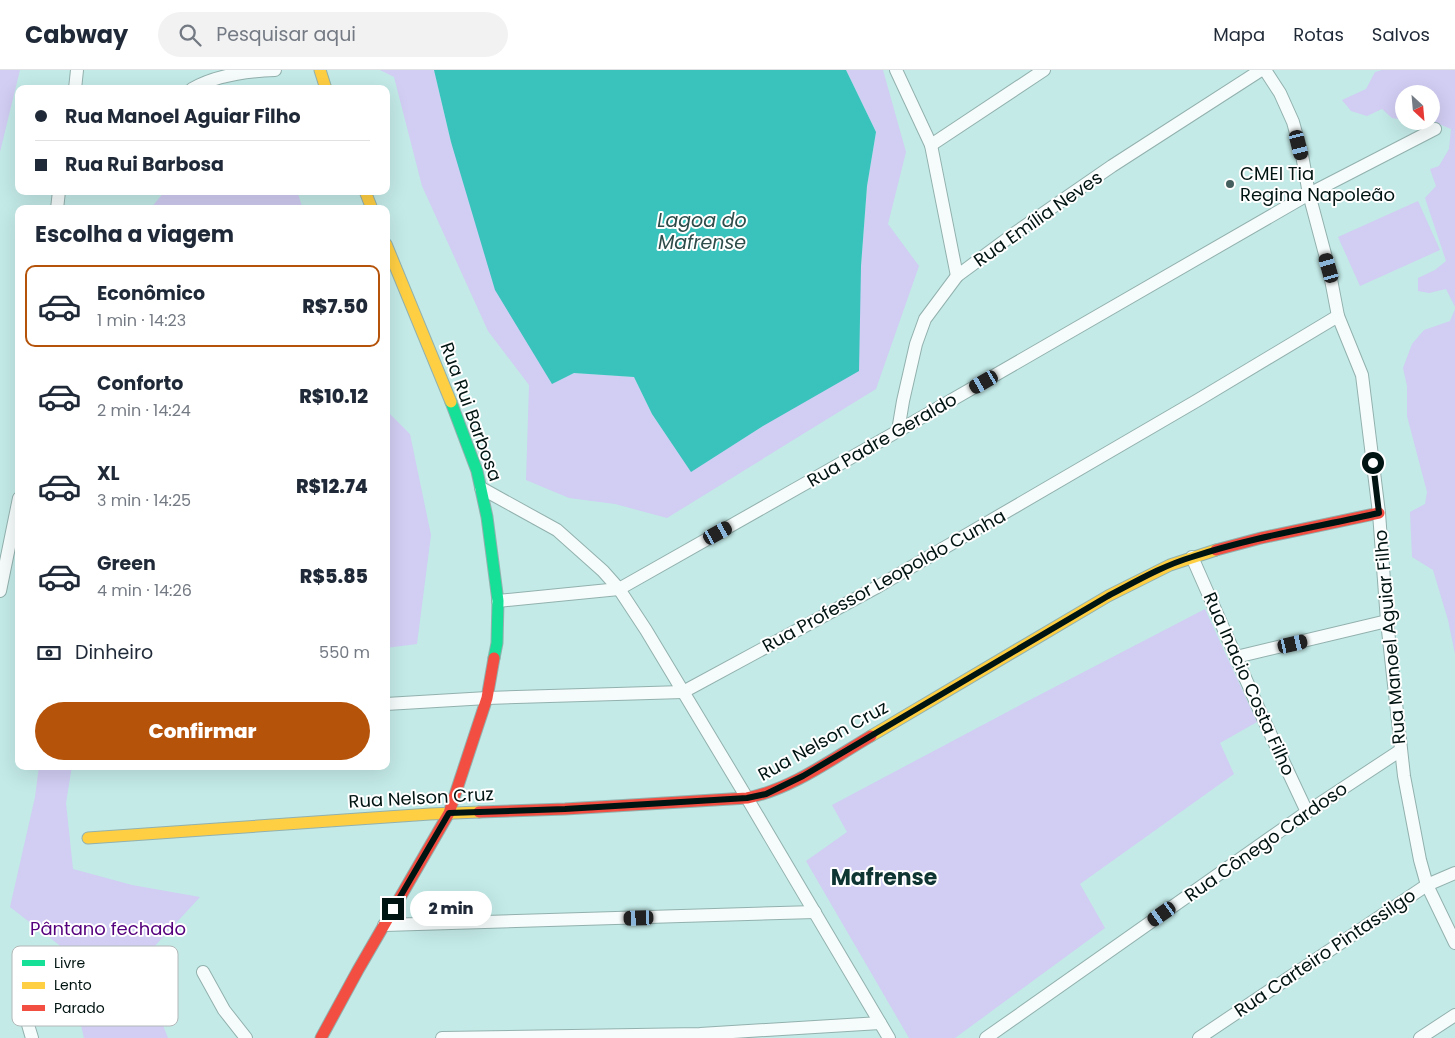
<!DOCTYPE html>
<html lang="pt">
<head>
<meta charset="utf-8">
<style>
	body { margin:0; font-family:Poppins,sans-serif; background:#f2f2f3; color:#1f2937; height:100vh; display:flex; flex-direction:column; font-size:19px; white-space:nowrap }
	* { box-sizing:border-box; margin:0 }
	p { font-size:16px; color:#747a83 }
	.icon { flex:none; width:28px; height:28px; fill:none; stroke:currentColor; stroke-width:2; stroke-linecap:round; stroke-linejoin:round }
	.map { position:relative; flex:1; overflow:hidden }
	.side { position:absolute; left:15px; top:135px; width:375px; height:565px; display:flex; flex-direction:column; background:#fff; border-radius:10px; box-shadow:0 5px 20px #0002 }
	.side>* { flex:none }
	.guide { position:absolute; left:15px; top:15px; width:375px; height:110px; border-radius:10px; box-shadow:0 5px 20px #0002; display:grid; align-content:center; height:110px; padding:0 20px; background:#fff }
	.needle { width:32px; rotate:154deg }
	.tools { position:absolute; left:1395px; top:15px; display:grid; gap:10px }
	.tools a { display:grid; place-items:center; width:45px; height:45px; border-radius:50%; background:#fff; box-shadow:0 5px 20px #0002; font-size:25px }
	.end { position:absolute; width:22px; height:22px; margin:-11px; border:6px solid #001412; background:#fff; box-shadow:0 0 0 2px #fff }
	.from { border-radius:50% }
	.bubble { position:absolute; height:35px; border-radius:18px; background:#fff; box-shadow:0 5px 20px #0002; font-size:16px; font-weight:800; line-height:35px; text-align:center }
	.car { position:absolute; width:15px; height:30px; margin:-15px -8px; border-radius:6px; box-shadow:0 0 4px 1px #0007; background:linear-gradient(#222 24%,#8ab4d8 0 40%,#222 0 76%,#8ab4d8 0 86%,#222 0) }
	.guide b { display:flex; align-items:center; gap:18px; height:48px; font-size:19px }
	.guide b+b { border-top:1px solid #e0e1e3 }
	.guide i { width:12px; height:12px; background:#1f2937 }
	ul { padding:0; list-style:none }
	li { display:flex; align-items:center; gap:15px; height:82px; margin:0 10px 8px; padding:0 10px; border:2px solid transparent; border-radius:10px }
	li div { flex:1 }
	li b { display:block; font-size:19px }
	li em { font-style:normal; font-weight:800 }
	li.active { border-color:#b45309 }
	li>.icon { width:45px; height:45px; stroke-width:1.5 }
	h2 { padding:0 20px; font-size:22px; line-height:60px }
	.pay { display:flex; align-items:center; gap:12px; height:55px; padding:0 20px; font-size:19px }
	.pay p { margin-inline-start:auto }
	.primary-button { display:flex; gap:10px; margin-top:auto; padding:10px 20px }
	.primary-button a { flex:1; height:58px; border-radius:30px; background:#b45309; color:#fff; font-size:20px; font-weight:800; line-height:58px; text-align:center }
	header { display:flex; align-items:center; gap:30px; box-sizing:border-box; height:70px; padding:0 25px; background:#fff; border-bottom:1px solid #e0e1e3 }
	header strong { font-size:24px }
	nav { display:flex; gap:28px; margin-inline-start:auto; font-size:18px }
	.search { width:350px; height:45px; background:#f2f2f3; display:flex; align-items:center; gap:12px; box-sizing:border-box; padding:0 18px; border-radius:28px; color:#747a83; font-size:19px }
	.map>svg:first-child { display:block }
</style>
</head>
<body>
<header>
<strong>Cabway</strong>
<div class="search"><svg class="icon" aria-label="search" viewBox="0 0 24 24"><circle cx="10" cy="10" r="6"/><path d="M15 15l6 6"/></svg>Pesquisar aqui</div>
<nav><a>Mapa</a><a>Rotas</a><a>Salvos</a></nav>
</header>
<div class="map">
<svg width="1455" height="968" viewBox="0 0 1455 968">
	<rect width="100%" height="100%" fill="#c3eae7"/>
	<g fill="#d1cdf3">
		<polygon points="0,0 20,0 0,82"/>
		<polygon points="380,0 434,0 451,72 551,313 574,303 634,307 652,344 691,401 763,356 861,196 867,116 876,62 846,0 883,0 906,82 888,154 919,196 876,319 667,448 615,434 569,428 526,410 529,315 488,261 422,116 394,7"/>
		<polygon points="1382,0 1455,0 1455,237 1446,219 1429,223 1418,221 1418,208 1435,200 1446,191 1425,128 1436,116 1430,99 1439,96 1449,79 1451,59 1431,51 1431,24 1404,24 1404,50 1392,48 1382,39 1367,46 1351,41 1342,30 1366,19 1375,2"/>
		<polygon points="165,121 297,121 303,139 150,139"/>
		<polygon points="1418,131 1440,180 1360,216 1338,167"/>
		<polygon points="1455,239 1455,584 1448,550 1433,500 1412,487 1410,442 1425,434 1427,422 1407,346 1407,316 1403,298 1412,274 1424,260 1450,251"/>
		<polygon points="386,340 410,364 431,465 417,574 386,578"/>
		<polygon points="1205,539 1257,652 1220,673 1234,704 1080,814 1105,858 955,968 909,968 806,791 847,762 832,735 1024,633"/>
		<polygon points="39,696 72,696 66,733 73,799 132,815 200,827 153,878 155,935 168,968 84,968 63,878 10,837 35,727"/>
	</g>
	<polygon fill="#3ac2bc" points="434,0 846,0 876,62 867,116 861,196 859,301 763,356 691,402 652,344 634,307 574,303 552,314 495,220 451,72"/>
	<g fill="none" stroke-linecap="round" stroke-linejoin="round">
		<g stroke="#92b1ae" stroke-width="14">
			<g id="street">
				<polyline points="896,0 931,75 957,206"/>
				<polyline points="1265,0 1280,23 1293,52 1302,85 1309,124 1329,199 1338,246 1362,305 1379,443 1387,551 1404,706 1420,790 1427,815 1455,873"/>
				<polyline points="75,19 77,0"/>
				<path d="M 192,19 C 216,5 248,1 275,0"/>
				<polyline points="931,75 1044,0"/>
				<polyline points="57,139 59,121"/>
				<polyline points="898,361 903,331 916,274 925,249 957,206 1015,163 1112,96 1261,0"/>
				<polyline points="481,418 557,460 603,501 619,519 646,560 747,728 889,968"/>
				<polyline points="1192,487 1262,646 1307,742"/>
				<polyline points="0,521 19,428"/>
				<polyline points="498,531 619,519 898,361 1309,124 1435,59"/>
				<polyline points="1236,587 1387,551"/>
				<polyline points="386,634 487,628 683,622 877,517 1198,330 1338,246"/>
				<polyline points="384,855 815,842"/>
				<path d="M 19,887 C 20,915 23,941 32,968"/>
				<polyline points="203,902 224,940 246,968"/>
				<polyline points="442,968 700,964 880,953"/>
				<polyline points="986,968 1307,742 1401,680"/>
				<polyline points="1199,968 1427,815 1455,803"/>
				<polyline points="1420,968 1455,945"/>
			</g>
		</g>
		<g stroke="#92b1ae" stroke-width="13">
			<polyline id="fast" points="451,332 477,401 487,447 498,531 497,573 494,588"/>
		</g>
		<g stroke="#92b1ae" stroke-width="13">
			<g id="slow">
				<polyline points="320,0 326,19"/>
				<polyline points="365,121 372,139"/>
				<polyline points="386,174 451,332"/>
				<polyline points="871,666 1108,526 1170,495 1216,480"/>
				<polyline points="88,768 430,744 479,742"/>
			</g>
		</g>
		<g stroke="#92b1ae" stroke-width="13">
			<g id="jam">
				<polyline points="1216,480 1261,468 1379,443"/>
				<path d="M 479,742 L 565,739 L 747,728 C 792,719 832,689 871,666"/>
				<polyline points="321,968 358,900 449,743 487,628 494,588"/>
			</g>
		</g>
		<use href="#street" stroke="#f6fcfb" stroke-width="12"/>
		<use href="#fast" stroke="#16e098" stroke-width="11"/>
		<use href="#slow" stroke="#ffcf43" stroke-width="11"/>
		<use href="#jam" stroke="#f24e42" stroke-width="11"/>
	</g>
	<g fill="none" stroke-linecap="round" stroke-linejoin="round">
		<path stroke="#001412" stroke-width="6" d="M 393,839 L 449,743 L 565,739 L 747,728 L 766,724 L 803,706 L 1108,526 C 1135,512 1162,496 1192,487 C 1252,467 1317,457 1379,443 L 1373,393"/>
	</g>
	<circle fill="#445f5d" stroke="#fff" stroke-width="2" cx="1230" cy="114" r="5"/>
	<g text-anchor="middle" stroke-width="4" stroke-linejoin="round" paint-order="stroke">
		<g font-size="18" fill="#001412" stroke="#fff" text-anchor="start">
			<text x="1240" y="110">CMEI Tia<tspan x="1240" dy="21">Regina Napoleão</tspan></text>
		</g>
		<g font-size="18" fill="#001412" stroke="#fff">
			<text transform="translate(1038 149) rotate(-35)" y="6">Rua Emília Neves</text>
			<text transform="translate(471 342) rotate(70)" y="6">Rua Rui Barbosa</text>
			<text transform="translate(882 370) rotate(-30)" y="6">Rua Padre Geraldo</text>
			<text transform="translate(884 511) rotate(-29)" y="6">Rua Professor Leopoldo Cunha</text>
			<text transform="translate(1390 567) rotate(-95)" y="6">Rua Manoel Aguiar Filho</text>
			<text transform="translate(1249 614) rotate(66)" y="6">Rua Inacio Costa Filho</text>
			<text transform="translate(823 671) rotate(-29)" y="6">Rua Nelson Cruz</text>
			<text transform="translate(421 728) rotate(-3)" y="6">Rua Nelson Cruz</text>
			<text transform="translate(1266 772) rotate(-35)" y="6">Rua Cônego Cardoso</text>
			<text transform="translate(1325 883) rotate(-34)" y="6">Rua Carteiro Pintassilgo</text>
		</g>
		<g font-size="18" fill="#55007d" stroke="#fff">
			<text x="108" y="865">Pântano fechado</text>
		</g>
		<g font-size="19" font-style="italic" fill="#2e4c49" stroke="#fff">
			<text x="702" y="157">Lagoa do<tspan x="702" dy="22">Mafrense</tspan></text>
		</g>
		<g font-size="22" font-weight="bold" fill="#0f3533" stroke="#fff">
			<text x="884" y="815">Mafrense</text>
		</g>
	</g>
	<rect x="12" y="876" width="166" height="80" rx="8" fill="#fff" stroke="#b2b8b8" stroke-width="1"/>
	<rect x="22" y="890" width="23" height="6" fill="#16e098"/>
	<rect x="22" y="912" width="23" height="7" fill="#ffcf43"/>
	<rect x="22" y="935" width="23" height="6" fill="#f24e42"/>
	<g font-size="14" fill="#001412">
		<text x="54" y="898">Livre</text>
		<text x="54" y="920">Lento</text>
		<text x="54" y="943">Parado</text>
	</g>
</svg>
<div class="tools">
<a><svg class="needle" viewBox="-14 -14 28 28"><path d="M0-13l5 13h-10z" fill="#e53935"/><path d="M0 13l5-13h-10z" fill="#747a83"/></svg></a>
</div>
<i class="end from" style="left:1373px;top:393px"></i>
<i class="end" style="left:393px;top:839px"></i>
<div class="bubble" style="left:410px;top:821px;width:82px">2 min</div>
<i class="car" style="left:1299px;top:75px;rotate:166deg"></i>
<i class="car" style="left:1329px;top:198px;rotate:344deg"></i>
<i class="car" style="left:984px;top:312px;rotate:240deg"></i>
<i class="car" style="left:718px;top:463px;rotate:61deg"></i>
<i class="car" style="left:1293px;top:574px;rotate:77deg"></i>
<i class="car" style="left:1162px;top:844px;rotate:235deg"></i>
<i class="car" style="left:639px;top:848px;rotate:268deg"></i>
<div class="guide">
<b><i class="from"></i>Rua Manoel Aguiar Filho</b>
<b><i></i>Rua Rui Barbosa</b>
</div>
<section class="side">
<h2>Escolha a viagem</h2>
<ul>
<li class="active"><svg class="icon" aria-label="car" viewBox="0 0 24 24"><path d="M5 17H2v-5l4-1 3-4h7l3 4 3 1v5h-3M9 17h6M6 11h13"/><circle cx="7" cy="17" r="2"/><circle cx="17" cy="17" r="2"/></svg><div><b>Econômico</b><p>1 min · 14:23</p></div><em>R$7.50</em></li>
<li><svg class="icon" aria-label="car" viewBox="0 0 24 24"><path d="M5 17H2v-5l4-1 3-4h7l3 4 3 1v5h-3M9 17h6M6 11h13"/><circle cx="7" cy="17" r="2"/><circle cx="17" cy="17" r="2"/></svg><div><b>Conforto</b><p>2 min · 14:24</p></div><em>R$10.12</em></li>
<li><svg class="icon" aria-label="car" viewBox="0 0 24 24"><path d="M5 17H2v-5l4-1 3-4h7l3 4 3 1v5h-3M9 17h6M6 11h13"/><circle cx="7" cy="17" r="2"/><circle cx="17" cy="17" r="2"/></svg><div><b>XL</b><p>3 min · 14:25</p></div><em>R$12.74</em></li>
<li><svg class="icon" aria-label="car" viewBox="0 0 24 24"><path d="M5 17H2v-5l4-1 3-4h7l3 4 3 1v5h-3M9 17h6M6 11h13"/><circle cx="7" cy="17" r="2"/><circle cx="17" cy="17" r="2"/></svg><div><b>Green</b><p>4 min · 14:26</p></div><em>R$5.85</em></li>
</ul>
<div class="pay"><svg class="icon" aria-label="cash" viewBox="0 0 24 24"><path d="M3 7h18v10H3z"/><circle cx="12" cy="12" r="2"/></svg>Dinheiro<p>550 m</p></div>
<div class="primary-button"><a>Confirmar</a></div>
</section>
</div>
</body>
</html>
